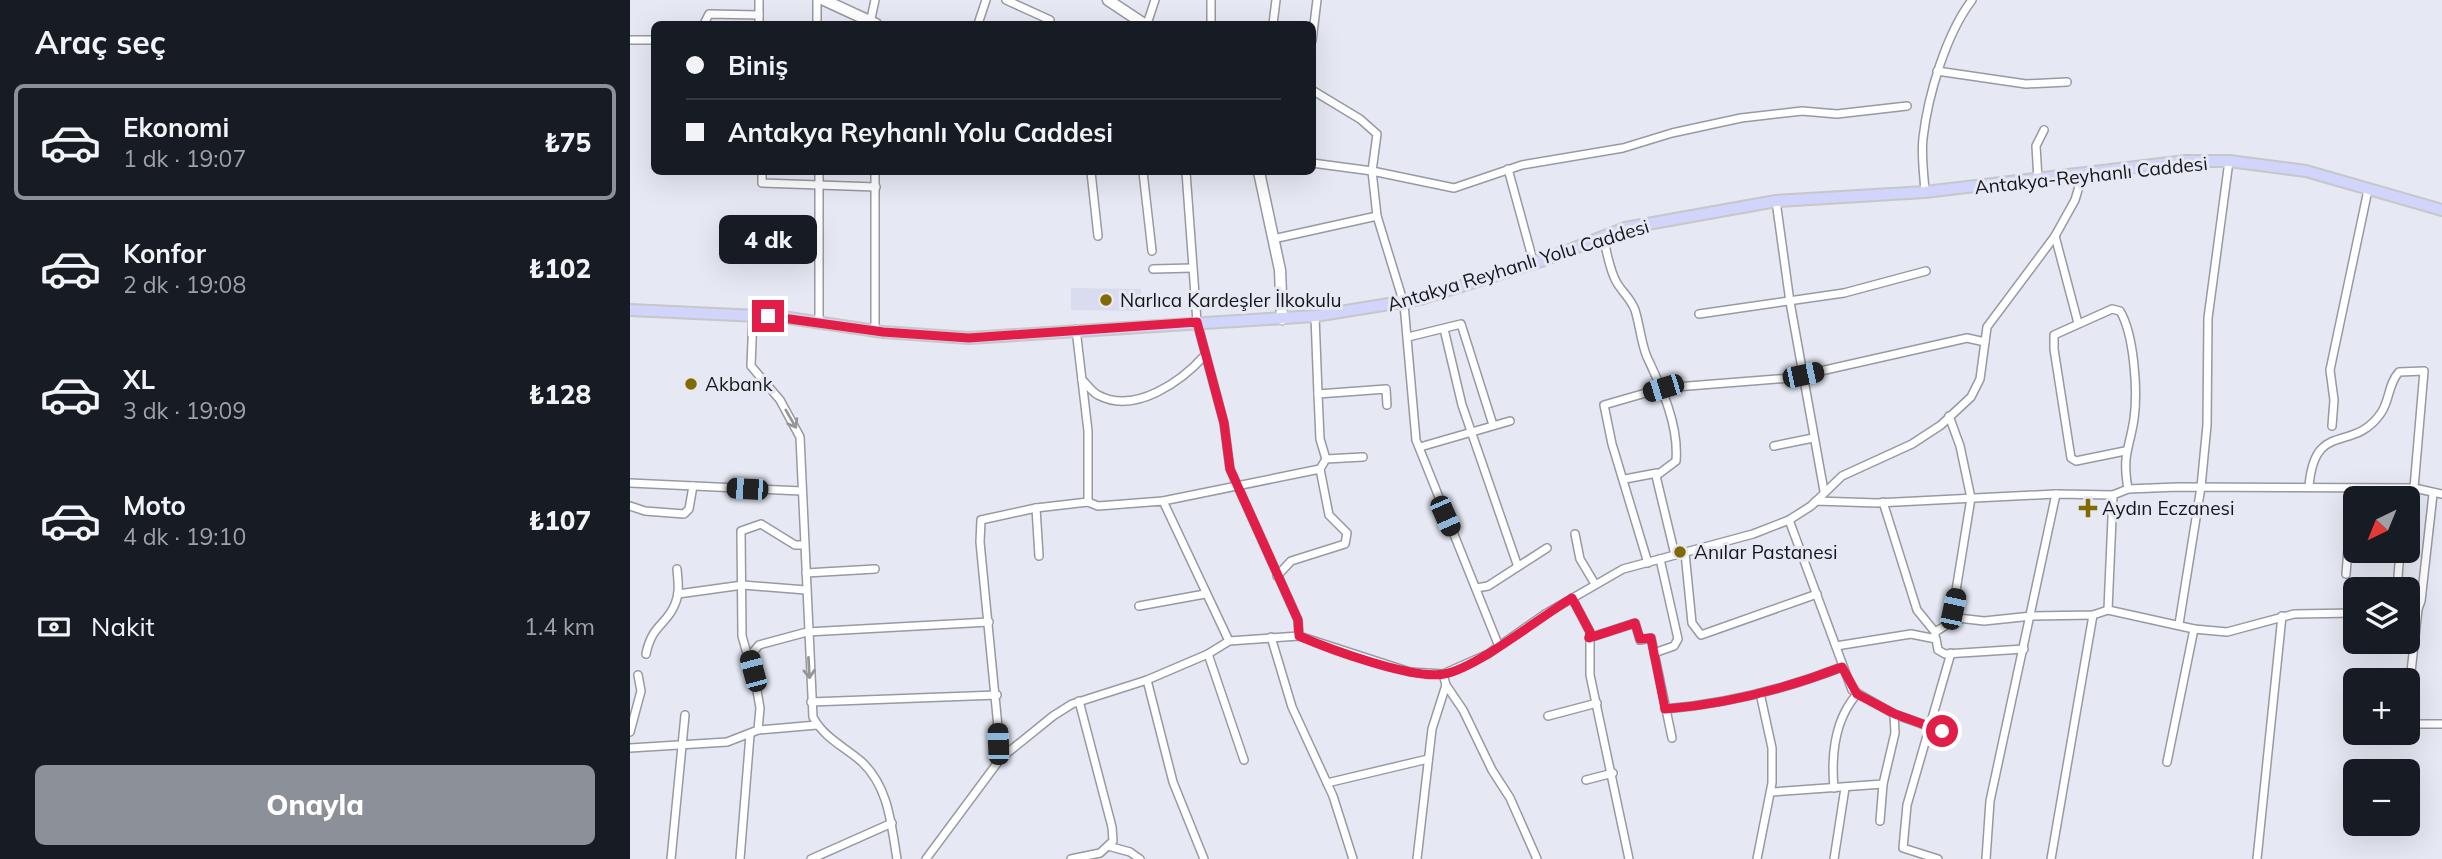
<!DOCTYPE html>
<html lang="tr">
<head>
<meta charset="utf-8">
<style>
	body { margin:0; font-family:Mulish,sans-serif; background:#20242c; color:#f1f3f6; height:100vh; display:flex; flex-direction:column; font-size:26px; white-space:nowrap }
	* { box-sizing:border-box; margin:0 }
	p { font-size:23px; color:#9ea1a6 }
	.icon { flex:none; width:38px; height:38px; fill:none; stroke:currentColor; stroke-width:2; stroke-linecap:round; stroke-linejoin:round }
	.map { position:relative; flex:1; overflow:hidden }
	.drawer { display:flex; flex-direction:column; background:#171b24; width:630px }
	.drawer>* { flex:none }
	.hud { position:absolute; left:21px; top:21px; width:665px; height:154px; border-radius:10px; box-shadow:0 7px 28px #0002; display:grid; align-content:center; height:154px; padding:0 35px; background:#171b24 }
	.needle { width:46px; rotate:223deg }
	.fabs { position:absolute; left:1713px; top:486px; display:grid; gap:14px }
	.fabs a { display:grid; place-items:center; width:77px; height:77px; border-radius:10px; background:#171b24; box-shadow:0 7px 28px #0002; font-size:35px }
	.end { position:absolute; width:32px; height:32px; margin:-16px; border:9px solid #e11d48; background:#fff; box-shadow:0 0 0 4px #fff }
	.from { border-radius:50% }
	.bubble { position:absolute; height:49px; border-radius:10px; background:#171b24; box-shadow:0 7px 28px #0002; font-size:23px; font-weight:800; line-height:49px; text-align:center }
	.car { position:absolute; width:21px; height:42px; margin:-21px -10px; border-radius:9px; box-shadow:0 0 5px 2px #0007; background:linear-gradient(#222 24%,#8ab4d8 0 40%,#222 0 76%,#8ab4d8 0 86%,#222 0) }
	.hud b { display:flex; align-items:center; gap:24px; height:66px; font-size:26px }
	.hud b+b { border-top:2px solid #363941 }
	.hud i { width:18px; height:18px; background:#f1f3f6 }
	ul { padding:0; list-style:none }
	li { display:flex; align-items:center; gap:21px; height:116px; margin:0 14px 10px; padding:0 21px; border:4px solid transparent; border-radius:10px }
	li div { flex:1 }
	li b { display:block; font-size:26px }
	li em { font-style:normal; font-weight:800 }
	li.current { border-color:#8c9099 }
	li>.icon { width:63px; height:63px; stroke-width:1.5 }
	h2 { padding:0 35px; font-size:32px; line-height:84px }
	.pay { display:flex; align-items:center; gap:18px; height:77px; padding:0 35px; font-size:26px }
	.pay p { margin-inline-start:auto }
	.action { display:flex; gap:14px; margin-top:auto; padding:14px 35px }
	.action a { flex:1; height:80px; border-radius:10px; background:#8c9099; color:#fff; font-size:28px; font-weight:800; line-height:80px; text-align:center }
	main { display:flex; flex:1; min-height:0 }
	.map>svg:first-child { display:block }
</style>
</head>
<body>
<main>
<section class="drawer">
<h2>Araç seç</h2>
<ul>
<li class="current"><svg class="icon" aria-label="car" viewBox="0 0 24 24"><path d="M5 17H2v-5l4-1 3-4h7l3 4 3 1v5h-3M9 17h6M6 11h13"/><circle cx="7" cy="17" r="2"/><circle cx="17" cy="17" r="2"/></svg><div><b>Ekonomi</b><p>1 dk · 19:07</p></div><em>₺75</em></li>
<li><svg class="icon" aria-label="car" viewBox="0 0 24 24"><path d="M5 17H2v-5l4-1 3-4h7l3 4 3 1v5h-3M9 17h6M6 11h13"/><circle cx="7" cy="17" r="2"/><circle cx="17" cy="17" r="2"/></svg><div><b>Konfor</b><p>2 dk · 19:08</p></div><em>₺102</em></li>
<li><svg class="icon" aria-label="car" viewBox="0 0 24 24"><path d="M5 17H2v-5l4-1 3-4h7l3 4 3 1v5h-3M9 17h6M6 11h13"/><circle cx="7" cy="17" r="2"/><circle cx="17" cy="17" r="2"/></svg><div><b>XL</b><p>3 dk · 19:09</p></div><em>₺128</em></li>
<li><svg class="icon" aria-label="car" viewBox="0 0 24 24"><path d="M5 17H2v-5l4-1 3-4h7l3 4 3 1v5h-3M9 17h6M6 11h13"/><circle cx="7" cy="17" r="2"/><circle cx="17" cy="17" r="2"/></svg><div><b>Moto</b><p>4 dk · 19:10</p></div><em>₺107</em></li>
</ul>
<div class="pay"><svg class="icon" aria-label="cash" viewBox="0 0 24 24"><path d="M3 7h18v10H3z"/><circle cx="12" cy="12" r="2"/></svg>Nakit<p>1.4 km</p></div>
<div class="action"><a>Onayla</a></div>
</section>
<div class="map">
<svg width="1812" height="859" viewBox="0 0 1812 859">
	<rect width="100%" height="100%" fill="#e6e8f3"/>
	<polygon fill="#d9dbee" points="441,288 511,289 510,311 441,310"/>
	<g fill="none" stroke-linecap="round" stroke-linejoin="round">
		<g stroke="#9799a3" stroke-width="10">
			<g id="street">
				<polyline points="129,0 129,24"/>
				<polyline points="187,0 187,24"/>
				<polyline points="376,0 420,20 418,24"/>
				<polyline points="240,23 245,0"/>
				<polyline points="74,24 79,14 129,15"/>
				<polyline points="348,24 356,0"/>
				<polyline points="517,24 525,0"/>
				<polyline points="581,24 581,0"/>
				<polyline points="643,24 646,0"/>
				<polyline points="0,40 24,40"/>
				<polyline points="682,41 687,0"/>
				<polyline points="1307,71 1396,84 1437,82"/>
				<polyline points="682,90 730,119 747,134 742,171 747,216 774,304 786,440 868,644"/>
				<polyline points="682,163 742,171 824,188 892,165 993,148 1042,133 1111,118 1172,111 1207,114 1277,106"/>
				<polyline points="878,169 904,264"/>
				<polyline points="132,172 132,183 246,187"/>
				<polyline points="245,172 245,331"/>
				<polyline points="461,172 468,236"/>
				<polyline points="513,172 522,251"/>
				<polyline points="556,172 567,322 594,423 600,469 668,620 669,636"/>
				<polyline points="1408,179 1406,146 1414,130"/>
				<path d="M 1295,192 C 1294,175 1291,155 1293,138 C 1298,95 1316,34 1342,0"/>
				<polyline points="1146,201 1160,302 1194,491"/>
				<polyline points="1425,236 1448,323"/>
				<path d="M 973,237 C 977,251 979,270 987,283 C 993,293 1001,299 1005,310 C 1010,326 1011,343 1017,357 C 1032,389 1049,425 1046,461 L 1026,476 L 1045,555"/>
				<polyline points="643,239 747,216"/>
				<polyline points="523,269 562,268"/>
				<polyline points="1069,314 1214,293 1296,271"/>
				<path d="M 123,316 L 121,366 L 150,400 L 170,437 L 183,717 C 194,738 215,747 232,762 C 259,788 261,824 267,859"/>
				<polyline points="685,316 688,394"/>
				<polyline points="189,323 189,172"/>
				<polyline points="446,329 458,431 458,502"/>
				<polyline points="814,329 832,405 887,564"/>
				<polyline points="778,337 831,324 863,425"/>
				<polyline points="1173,375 1337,338 1355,342"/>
				<path d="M 452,380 C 457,384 462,392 468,395 C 505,415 552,381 575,355"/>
				<polyline points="1319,416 1330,446 1341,498 1323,609 1328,618 1354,621 1402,616 1463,615 1478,610 1564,629 1597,632 1664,614 1726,613"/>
				<polyline points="1702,426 1704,400 1700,370 1738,190"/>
				<polyline points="1144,446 1183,438"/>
				<polyline points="790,447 880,421"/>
				<path d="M 1495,451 L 1446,461 L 1441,458 L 1424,349 L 1424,335 L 1482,309 L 1490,311 C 1504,334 1508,391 1504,419 C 1499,451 1492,454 1498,489"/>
				<polyline points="696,459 690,439 688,394 756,389 757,405"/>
				<polyline points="995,479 1027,473"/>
				<polyline points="0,483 172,491"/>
				<path d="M 1679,486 C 1685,419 1723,454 1751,413 C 1760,400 1758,384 1769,372 L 1794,371 L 1784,488"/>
				<polyline points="533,501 690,469"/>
				<polyline points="1253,502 1287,610 1305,632"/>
				<polyline points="1183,504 1186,501 1247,503 1426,494 1483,495 1498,489 1548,487 1784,488 1812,494"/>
				<polyline points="0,506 15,511 54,514 59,509 63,486"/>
				<polyline points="406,508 409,556"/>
				<polyline points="945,534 950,559 965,584"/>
				<polyline points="1055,553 1062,623 1071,635 1187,594"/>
				<polyline points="1018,563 982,444 974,405 1033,388 1173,377"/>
				<polyline points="176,573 245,569"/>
				<polyline points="1716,574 1723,488"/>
				<polyline points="647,576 661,561 715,544 717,533 699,515 690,469 696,459 733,457"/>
				<polyline points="846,588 858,586 917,548"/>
				<polyline points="1767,590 1770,551"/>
				<polyline points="48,594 113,585 176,590"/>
				<polyline points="942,598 960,632 960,675 999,859"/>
				<polyline points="509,606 575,594"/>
				<polyline points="1788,609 1781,672 1781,724 1812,724"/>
				<polyline points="1478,610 1483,495"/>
				<polyline points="1778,616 1788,609 1791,601 1803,494"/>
				<polyline points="1549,624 1571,487 1577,425 1578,318 1599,161"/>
				<polyline points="1305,636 1305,632 1328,618"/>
				<polyline points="641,637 662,707 703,796 723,859"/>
				<polyline points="959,638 1005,623 1010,640 1021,638 1042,738"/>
				<polyline points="1206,646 1281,634 1306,639 1308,650 1315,654 1394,649"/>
				<polyline points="1024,653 1044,646 1048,639 1030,559"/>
				<path d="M 16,654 C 22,624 37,625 45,604 C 50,593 48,581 47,569"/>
				<polyline points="578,654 614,760"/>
				<polyline points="119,657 129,645 177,632 359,622"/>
				<polyline points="813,674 816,685 833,710 862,770 880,798 907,859"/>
				<polyline points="517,680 543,782 574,859"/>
				<polyline points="181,702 367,695"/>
				<path d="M 1035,709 C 1097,704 1155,689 1212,667"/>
				<polyline points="1264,714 1326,736"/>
				<polyline points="918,716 967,703"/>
				<polyline points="128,730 130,708 126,685 112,636 111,531 131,524 165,545 174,545"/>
				<polyline points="0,732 11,691 8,675"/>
				<polyline points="0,748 97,742 128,730 187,725"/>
				<polyline points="371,758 350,542 351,520 406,508 458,502 468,506 533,501 599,641"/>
				<polyline points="1537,762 1564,629"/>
				<polyline points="956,780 983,773"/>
				<polyline points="697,783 798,759"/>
				<path d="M 1204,788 C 1201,755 1205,719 1227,694"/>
				<polyline points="1142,792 1253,784 1265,733 1264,714 1222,690 1159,520"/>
				<polyline points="1250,821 1253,784"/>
				<polyline points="478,846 500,852 510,859"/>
				<polyline points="41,859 55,715"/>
				<polyline points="110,859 120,735"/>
				<polyline points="181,859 262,823"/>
				<polyline points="296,859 371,758 423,716 442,704 517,680 578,654 599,641 669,636 780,672 813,674 858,654 915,614 993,569 1123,534 1159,520 1181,506 1212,476 1282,444 1311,425 1341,397 1350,379 1357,327 1425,236 1445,200 1453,173"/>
				<polyline points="441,859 470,853 483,841 482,827 449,701"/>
				<polyline points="787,859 802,729 816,685"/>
				<polyline points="1127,859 1142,783 1142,748 1130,693"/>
				<polyline points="1204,859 1215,788"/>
				<polyline points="1308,859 1273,848 1277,805 1321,653"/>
				<polyline points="1356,859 1360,801 1426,494"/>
				<polyline points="1421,859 1463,615"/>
				<polyline points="1627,859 1652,616"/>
			</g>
		</g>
		<g stroke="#9799a3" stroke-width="13">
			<g id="secondary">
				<polyline points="194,0 246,24"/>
				<polyline points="478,0 514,24"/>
				<polyline points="629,172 650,270 652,319"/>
			</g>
		</g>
		<g stroke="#c7c7c8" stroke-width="14">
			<polyline id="primary" points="0,310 152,317 253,332 339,338 685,316 790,299 914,260 995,228 1146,201 1295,192 1556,161 1599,161 1676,171 1812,210"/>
		</g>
		<use href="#street" stroke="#fff" stroke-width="7"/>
		<use href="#secondary" stroke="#fff" stroke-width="10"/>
		<use href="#primary" stroke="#d1d4fb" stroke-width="10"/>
	</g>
	<defs><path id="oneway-shaft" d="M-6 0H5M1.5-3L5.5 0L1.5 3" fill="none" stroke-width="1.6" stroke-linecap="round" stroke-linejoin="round" transform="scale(1.75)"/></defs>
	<g stroke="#969698">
		<use href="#oneway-shaft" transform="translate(161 419) rotate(60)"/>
		<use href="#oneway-shaft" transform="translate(179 668) rotate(87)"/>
	</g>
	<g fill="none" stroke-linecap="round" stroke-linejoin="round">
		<path stroke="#e11d48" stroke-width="9" d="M 138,316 L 253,332 L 339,338 L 567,322 L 594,423 L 600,469 L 668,620 L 669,636 C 699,649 783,680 814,674 C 847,668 910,617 942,598 L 960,632 L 959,638 L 1005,623 L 1010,639 L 1021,638 L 1035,709 C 1097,704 1155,689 1212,667 L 1227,694 L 1265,714 L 1312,731"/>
	</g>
	<g fill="#806a02" stroke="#e6e8f3" stroke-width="2.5">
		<circle cx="476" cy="300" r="7"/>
		<circle cx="61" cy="384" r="7"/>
		<path d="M1454.5 497.5h7v7h7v7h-7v7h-7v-7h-7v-7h7z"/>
		<circle cx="1050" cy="552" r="7"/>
	</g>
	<g text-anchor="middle" stroke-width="6" stroke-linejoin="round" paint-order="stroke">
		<g font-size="19" fill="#15161a" stroke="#e6e8f3">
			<text transform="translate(1461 175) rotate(-6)" y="7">Antakya-Reyhanlı Caddesi</text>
			<text transform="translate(888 265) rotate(-17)" y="7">Antakya Reyhanlı Yolu Caddesi</text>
		</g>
		<g font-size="19" fill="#15161a" stroke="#e6e8f3" text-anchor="start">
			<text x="490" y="307">Narlıca Kardeşler İlkokulu</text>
			<text x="75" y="391">Akbank</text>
			<text x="1472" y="515">Aydın Eczanesi</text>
			<text x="1064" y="559">Anılar Pastanesi</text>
		</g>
	</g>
</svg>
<div class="fabs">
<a><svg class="needle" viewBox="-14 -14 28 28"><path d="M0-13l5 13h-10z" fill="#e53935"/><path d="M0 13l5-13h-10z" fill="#9ea1a6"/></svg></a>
<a><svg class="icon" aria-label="layers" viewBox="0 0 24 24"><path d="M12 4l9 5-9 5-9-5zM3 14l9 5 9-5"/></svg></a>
<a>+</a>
<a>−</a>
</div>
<i class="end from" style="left:1312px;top:731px"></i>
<i class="end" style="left:138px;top:316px"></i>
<div class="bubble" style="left:89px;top:215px;width:98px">4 dk</div>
<i class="car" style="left:1173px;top:375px;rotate:78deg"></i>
<i class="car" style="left:1033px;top:388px;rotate:253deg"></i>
<i class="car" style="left:117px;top:489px;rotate:273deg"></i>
<i class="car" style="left:815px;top:516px;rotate:156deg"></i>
<i class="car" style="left:1323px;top:609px;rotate:12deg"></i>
<i class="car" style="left:123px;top:671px;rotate:345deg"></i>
<i class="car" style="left:368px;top:744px;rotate:358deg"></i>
<div class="hud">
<b><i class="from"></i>Biniş</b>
<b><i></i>Antakya Reyhanlı Yolu Caddesi</b>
</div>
</div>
</main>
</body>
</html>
